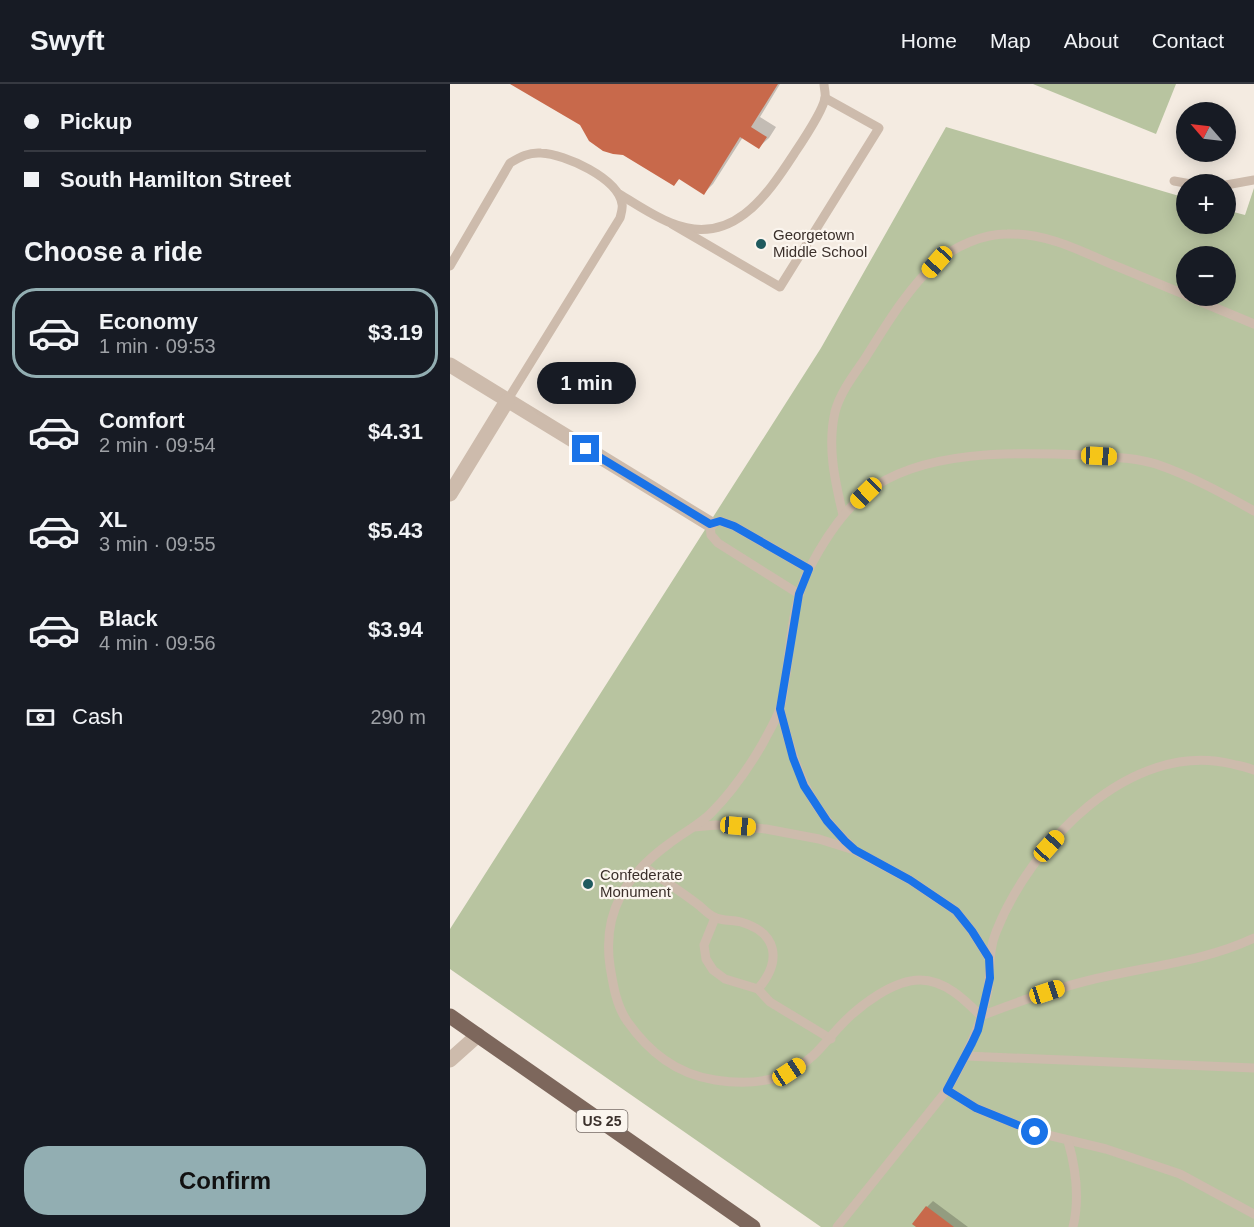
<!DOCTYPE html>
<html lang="en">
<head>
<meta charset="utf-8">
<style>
	body { margin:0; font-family:Helvetica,sans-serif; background:#242831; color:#f1f3f6; height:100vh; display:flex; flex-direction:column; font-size:22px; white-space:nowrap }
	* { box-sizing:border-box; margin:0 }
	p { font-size:20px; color:#9ea1a6 }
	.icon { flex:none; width:33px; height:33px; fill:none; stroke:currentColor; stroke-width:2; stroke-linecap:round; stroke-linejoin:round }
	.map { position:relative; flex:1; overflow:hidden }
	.drawer { display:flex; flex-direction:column; background:#171b24; width:450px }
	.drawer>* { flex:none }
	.banner { display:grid; align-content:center; height:132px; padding:0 24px; background:#171b24 }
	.needle { width:39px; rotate:298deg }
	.fabs { position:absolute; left:726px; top:18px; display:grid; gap:12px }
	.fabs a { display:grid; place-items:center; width:60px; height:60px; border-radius:50%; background:#171b24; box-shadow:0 3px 15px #0003; font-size:30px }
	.end { position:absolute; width:27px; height:27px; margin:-14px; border:8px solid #1a73e8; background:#fff; box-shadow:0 0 0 3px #fff }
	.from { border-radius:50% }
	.bubble { position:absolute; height:42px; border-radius:21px; background:#171b24; box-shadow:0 3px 15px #0003; font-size:20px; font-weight:700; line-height:42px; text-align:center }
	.car { position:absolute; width:18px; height:36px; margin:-18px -9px; border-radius:8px; box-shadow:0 0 4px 2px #0007; background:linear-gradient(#f5c518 24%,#345 0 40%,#f5c518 0 76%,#345 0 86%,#f5c518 0) }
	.banner b { display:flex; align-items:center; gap:21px; height:57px; font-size:22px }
	.banner b+b { border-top:2px solid #363941 }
	.banner i { width:15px; height:15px; background:#f1f3f6 }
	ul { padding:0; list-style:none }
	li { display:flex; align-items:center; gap:18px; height:90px; margin:0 12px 9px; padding:0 12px; border:3px solid transparent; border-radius:24px }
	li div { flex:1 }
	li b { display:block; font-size:22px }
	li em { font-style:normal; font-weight:700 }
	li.on { border-color:#92aeb2 }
	li>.icon { width:54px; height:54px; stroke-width:1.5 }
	h2 { padding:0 24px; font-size:27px; line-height:72px }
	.pay { display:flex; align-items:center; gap:15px; height:66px; padding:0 24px; font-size:22px }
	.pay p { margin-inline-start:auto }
	.primary-button { display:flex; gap:12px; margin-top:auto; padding:12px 24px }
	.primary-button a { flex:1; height:69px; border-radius:24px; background:#92aeb2; color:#111; font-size:24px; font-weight:700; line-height:69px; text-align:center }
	header { display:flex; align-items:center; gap:36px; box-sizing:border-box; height:84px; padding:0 30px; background:#171b24; border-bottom:2px solid #363941 }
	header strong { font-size:28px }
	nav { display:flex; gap:33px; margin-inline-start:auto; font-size:21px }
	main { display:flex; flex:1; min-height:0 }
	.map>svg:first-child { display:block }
</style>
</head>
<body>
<header>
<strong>Swyft</strong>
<nav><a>Home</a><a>Map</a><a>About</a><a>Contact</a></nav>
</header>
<main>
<section class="drawer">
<div class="banner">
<b><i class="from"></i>Pickup</b>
<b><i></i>South Hamilton Street</b>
</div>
<h2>Choose a ride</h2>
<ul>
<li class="on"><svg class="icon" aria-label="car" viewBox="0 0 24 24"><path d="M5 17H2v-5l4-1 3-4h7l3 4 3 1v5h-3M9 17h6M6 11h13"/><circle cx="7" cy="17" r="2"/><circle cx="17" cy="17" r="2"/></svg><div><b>Economy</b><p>1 min · 09:53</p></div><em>$3.19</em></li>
<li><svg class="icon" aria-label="car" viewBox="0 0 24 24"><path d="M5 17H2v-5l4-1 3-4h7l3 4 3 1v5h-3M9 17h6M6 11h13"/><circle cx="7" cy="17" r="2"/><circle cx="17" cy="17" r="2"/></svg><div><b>Comfort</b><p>2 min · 09:54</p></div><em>$4.31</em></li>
<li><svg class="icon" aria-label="car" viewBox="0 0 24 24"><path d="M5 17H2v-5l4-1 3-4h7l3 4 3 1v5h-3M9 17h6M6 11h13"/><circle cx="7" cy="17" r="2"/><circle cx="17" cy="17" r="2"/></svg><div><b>XL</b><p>3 min · 09:55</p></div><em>$5.43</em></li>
<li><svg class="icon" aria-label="car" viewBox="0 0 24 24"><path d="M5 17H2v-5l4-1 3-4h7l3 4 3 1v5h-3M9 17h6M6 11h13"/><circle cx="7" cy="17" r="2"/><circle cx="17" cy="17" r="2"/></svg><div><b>Black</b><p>4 min · 09:56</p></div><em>$3.94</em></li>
</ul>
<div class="pay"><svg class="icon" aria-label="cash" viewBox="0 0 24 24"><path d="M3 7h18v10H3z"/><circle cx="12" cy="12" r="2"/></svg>Cash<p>290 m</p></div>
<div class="primary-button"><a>Confirm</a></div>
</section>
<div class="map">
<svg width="804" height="1143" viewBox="0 0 804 1143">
	<rect width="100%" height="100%" fill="#f4ebe1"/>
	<g fill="#b8c4a0" fill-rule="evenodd">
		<polygon points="583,0 726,0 706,50"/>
		<path d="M 496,43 L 736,114 L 736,140 L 776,140 L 776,126 L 795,131 L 804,104 L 804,1143 L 371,1143 L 0,885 L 0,845 L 371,264 ZM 736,172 L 776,172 L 776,212 L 736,212 Z"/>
	</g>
	<g fill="#0003">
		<polygon points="63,0 330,0 310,33 326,43 319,54 309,63 293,53 263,100 254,109 230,94 224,100 131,40"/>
		<polygon points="483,1117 518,1143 469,1143 477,1123"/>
	</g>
	<g fill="#c8694b">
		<polygon points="60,0 328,0 301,43 317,53 309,65 290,53 254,111 229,95 224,102 173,71 163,70 153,67 139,57 130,41"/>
		<polygon points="476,1122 504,1143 466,1143 462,1140"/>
	</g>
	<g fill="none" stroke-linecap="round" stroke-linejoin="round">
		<g stroke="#cdbbac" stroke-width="9">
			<polyline points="724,97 741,100"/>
			<polyline points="776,101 804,96"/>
			<path d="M 169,110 C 186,120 203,132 221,139 C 281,164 316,113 344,70 C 352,58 373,27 375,14 C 376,10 374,4 374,0"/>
			<polyline points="222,140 330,203 429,44 375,14"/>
			<path d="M 0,182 L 60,79 C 70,73 79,68 91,69 C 115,70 168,94 172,120 C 173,124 171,130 170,134 L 57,317"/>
			<polyline points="737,212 804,240"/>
			<path d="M 393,431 C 385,397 377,363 385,328 C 390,309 403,292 414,276 C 435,243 457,205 487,178 C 505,162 533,150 557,150 C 595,149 627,165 661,180 C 686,190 711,201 736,211"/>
			<polyline points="349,510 268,459 261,451 260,440 270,437 284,442 359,485"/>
			<path d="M 330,625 C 344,682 357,721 401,762"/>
			<polyline points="244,743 266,741 316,745 369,755 404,766 460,796 506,827 522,847 539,874"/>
			<path d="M 193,782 C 210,794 229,806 246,819 C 252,823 257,830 264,833 C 271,837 283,836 291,838 C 328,849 332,877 308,905"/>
			<polyline points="265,834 254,861 256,875 263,886 275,895 308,905 320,918 381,955"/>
			<path d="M 531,932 C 515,916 495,896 470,896 C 444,896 412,920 395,937 C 375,957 368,972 342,987 C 318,1000 291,1000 265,996 C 226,990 199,968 177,937 C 166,921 163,900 160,882 C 152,827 177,790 220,759 C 233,749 249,741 261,729 C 282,708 298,685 313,659 C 318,649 325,638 329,627 C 333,616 334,602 336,591 C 341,556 343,516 359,485 C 373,458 392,428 416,409 C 470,365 567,368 634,371 C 658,373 683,373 706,380 C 741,392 772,409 804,427"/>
			<path d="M 531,932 C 572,916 614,901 658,892 C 708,881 757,876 804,854"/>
			<polyline points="516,972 804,984"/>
			<polyline points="497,1006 526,1024 585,1048 656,1065 730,1090 804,1130"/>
			<path d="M 618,1057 C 626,1085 630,1114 623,1143"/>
			<path d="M 387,1143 L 497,1006 C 515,974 531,943 538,906 C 541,886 538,867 546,848 C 580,761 680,655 782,680 C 790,682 797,683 804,686"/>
		</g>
		<g stroke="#cdbbac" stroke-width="15">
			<polyline points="0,281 260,440"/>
			<polyline points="0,410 57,317"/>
			<polyline points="0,976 28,951"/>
		</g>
		<polyline stroke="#7d675c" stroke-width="15" points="0,932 303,1143"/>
	</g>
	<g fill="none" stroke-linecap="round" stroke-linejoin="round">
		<polyline stroke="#1a73e8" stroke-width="8" points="136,365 260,440 270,437 284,442 359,485 349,510 330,625 343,674 354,702 377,737 395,757 405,766 460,796 506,827 522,847 539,874 540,894 528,946 522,959 497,1006 526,1024 585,1048"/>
	</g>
	<g fill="#1f5a5e" stroke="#fbf5ee" stroke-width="2">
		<circle cx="311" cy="160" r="6"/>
		<circle cx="138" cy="800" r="6"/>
	</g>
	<g text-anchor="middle" stroke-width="4.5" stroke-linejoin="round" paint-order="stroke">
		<rect fill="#fbf5ee" stroke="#756b66" stroke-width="1.5" x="126.5" y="1026" width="51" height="22" rx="4.5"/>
		<g font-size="14" font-weight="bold" fill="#3b302b">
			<text x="152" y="1042">US 25</text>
		</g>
		<g font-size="15" fill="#3b302b" stroke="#fbf5ee" text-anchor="start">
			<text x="323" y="156">Georgetown<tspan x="323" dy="17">Middle School</tspan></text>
			<text x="150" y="796">Confederate<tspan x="150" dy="17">Monument</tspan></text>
		</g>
	</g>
</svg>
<div class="fabs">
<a><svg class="needle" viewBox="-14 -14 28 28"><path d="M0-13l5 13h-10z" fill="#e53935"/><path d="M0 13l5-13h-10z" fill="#9ea1a6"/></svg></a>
<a>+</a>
<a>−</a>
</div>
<i class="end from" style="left:585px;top:1048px"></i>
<i class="end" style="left:136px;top:365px"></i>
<div class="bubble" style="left:87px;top:278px;width:99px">1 min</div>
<i class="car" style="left:487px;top:178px;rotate:222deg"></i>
<i class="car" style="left:649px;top:372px;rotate:93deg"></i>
<i class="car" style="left:416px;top:409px;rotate:226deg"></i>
<i class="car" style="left:288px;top:742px;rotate:95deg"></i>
<i class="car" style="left:599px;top:762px;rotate:42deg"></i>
<i class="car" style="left:597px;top:908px;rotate:72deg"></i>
<i class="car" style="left:339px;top:988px;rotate:57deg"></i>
</div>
</main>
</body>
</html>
